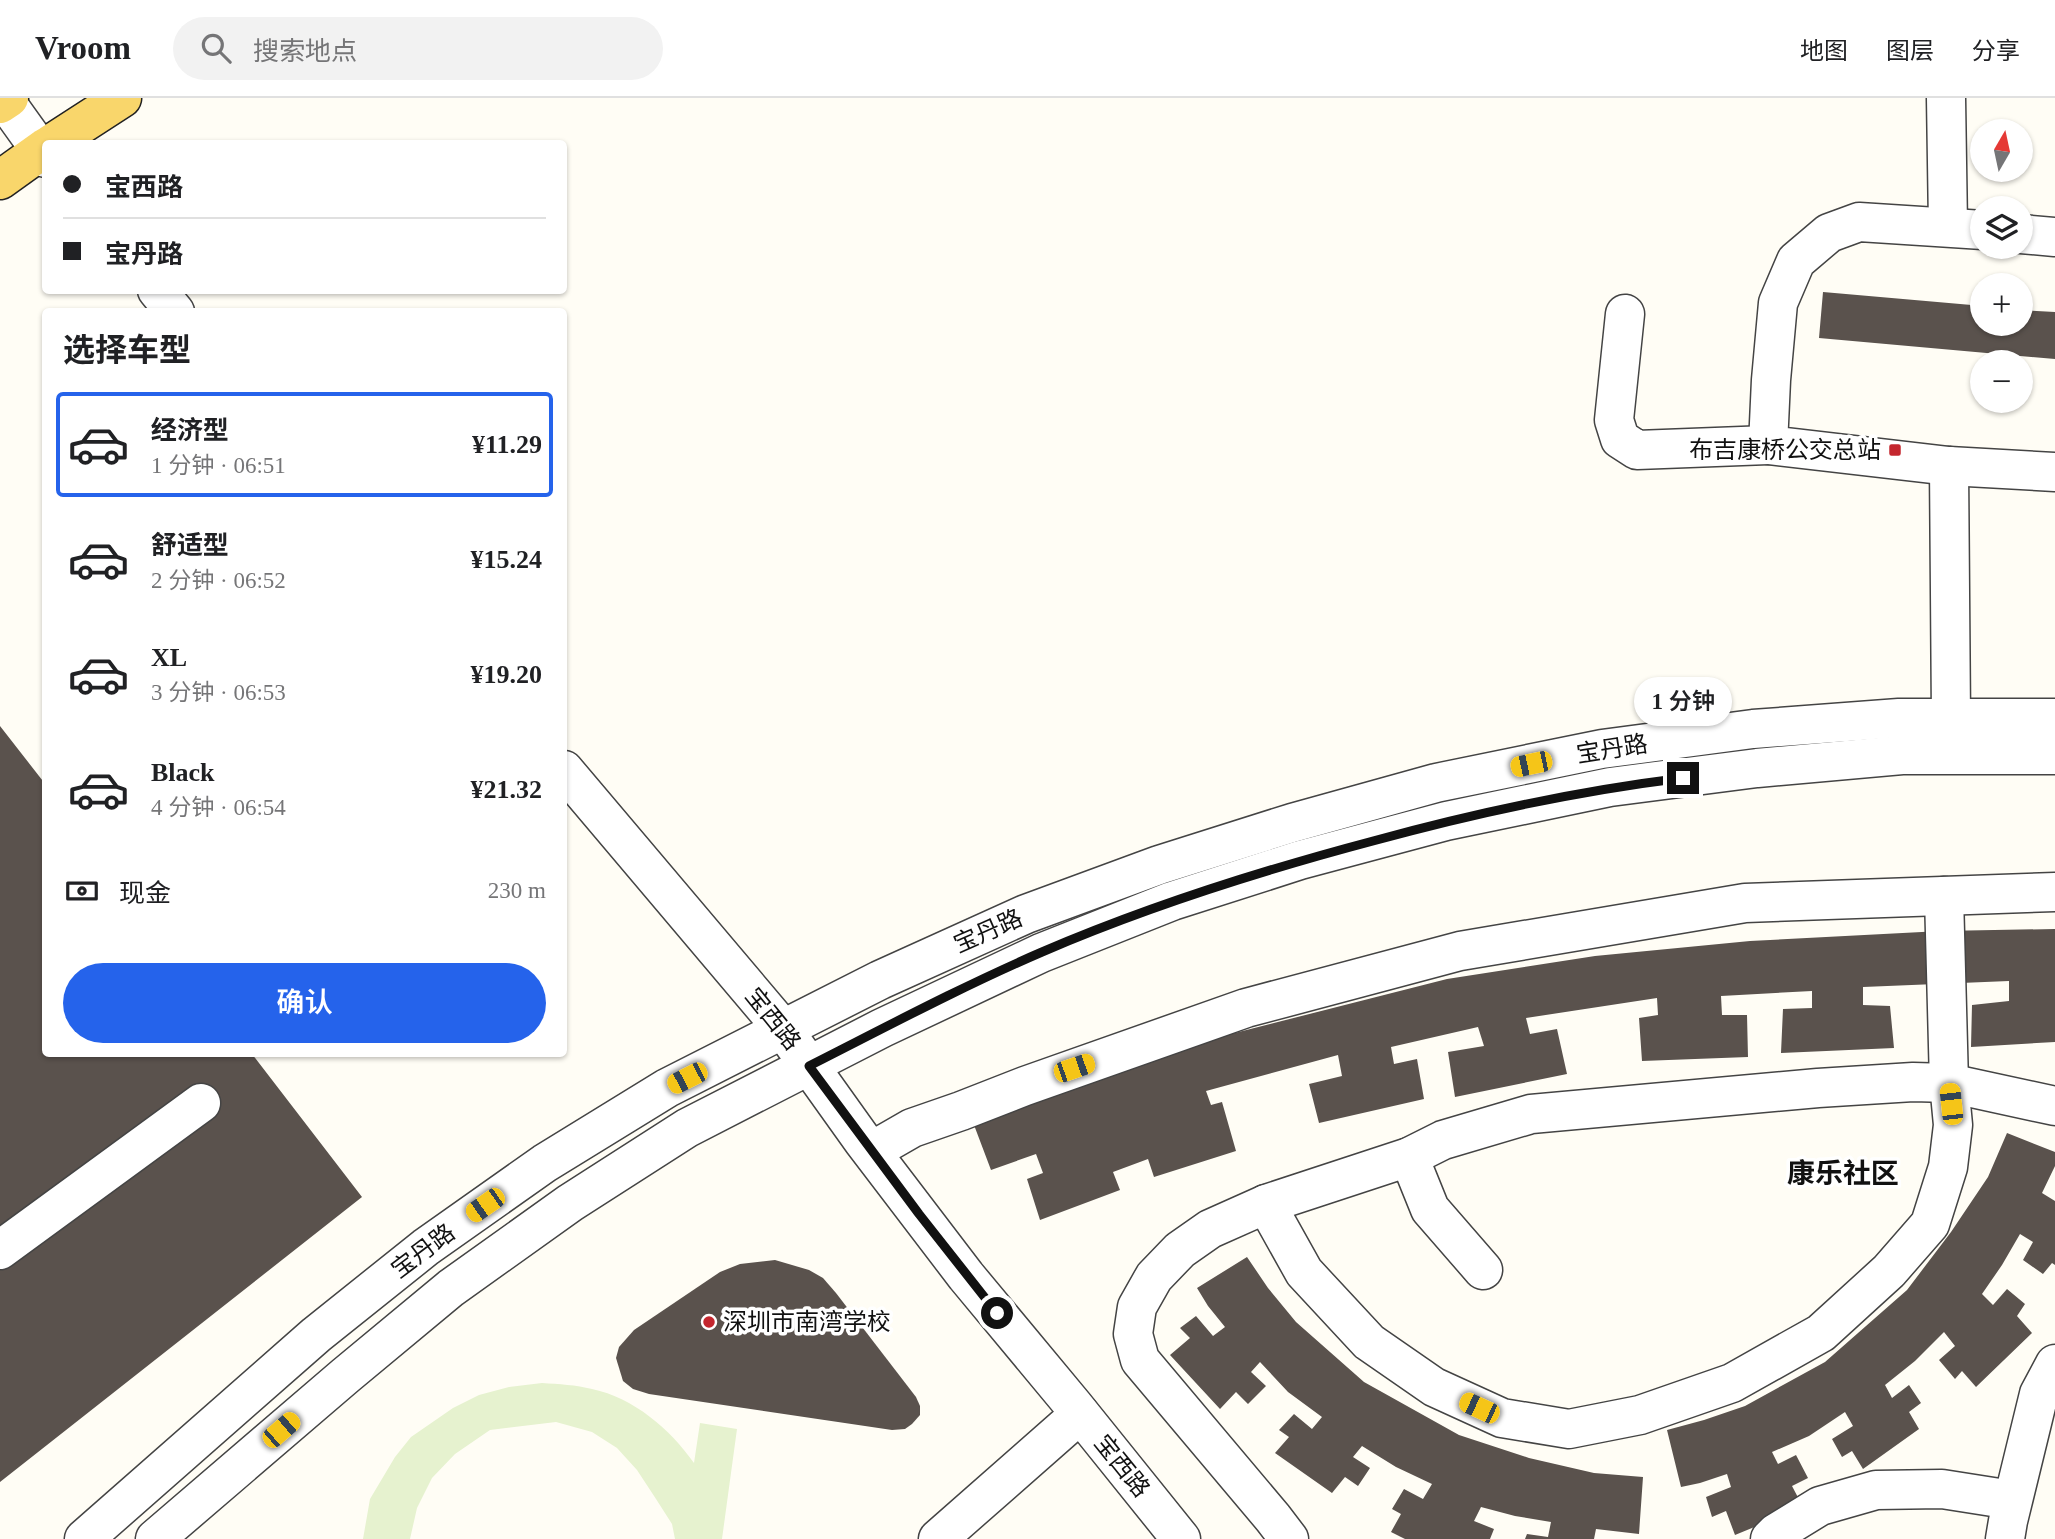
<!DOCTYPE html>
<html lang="zh">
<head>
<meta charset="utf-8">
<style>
	body { margin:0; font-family:"Times New Roman","Noto Sans SC",serif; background:#f2f2f2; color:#202124; height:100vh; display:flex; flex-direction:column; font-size:26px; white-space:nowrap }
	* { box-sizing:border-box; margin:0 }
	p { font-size:23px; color:#757577 }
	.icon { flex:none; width:38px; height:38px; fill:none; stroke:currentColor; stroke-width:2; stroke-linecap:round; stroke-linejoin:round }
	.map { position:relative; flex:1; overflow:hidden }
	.drawer { position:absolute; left:42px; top:210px; width:525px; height:749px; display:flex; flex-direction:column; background:#fff; border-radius:7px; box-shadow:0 2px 5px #0004 }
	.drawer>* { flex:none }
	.guide { position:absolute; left:42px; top:42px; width:525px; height:154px; border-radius:7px; box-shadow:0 2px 5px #0004; display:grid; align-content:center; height:154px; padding:0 21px; background:#fff }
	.needle { width:46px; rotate:9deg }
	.tools { position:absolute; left:1970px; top:21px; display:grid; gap:14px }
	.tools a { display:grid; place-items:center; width:63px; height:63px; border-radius:50%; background:#fff; box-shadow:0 2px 5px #0004; font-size:35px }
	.end { position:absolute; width:32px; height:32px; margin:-16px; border:9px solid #111; background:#fff; box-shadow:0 0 0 4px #fff }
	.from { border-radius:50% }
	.bubble { position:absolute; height:49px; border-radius:24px; background:#fff; box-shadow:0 2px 5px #0004; font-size:23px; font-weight:600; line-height:49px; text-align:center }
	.car { position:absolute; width:21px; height:42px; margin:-21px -10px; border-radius:9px; box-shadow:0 0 5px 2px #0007; background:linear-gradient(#f5c518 24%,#345 0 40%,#f5c518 0 76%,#345 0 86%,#f5c518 0) }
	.guide b { display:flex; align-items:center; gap:24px; height:66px; font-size:26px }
	.guide b+b { border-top:2px solid #e0e0e0 }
	.guide i { width:18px; height:18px; background:#202124 }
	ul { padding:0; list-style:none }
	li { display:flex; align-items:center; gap:21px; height:105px; margin:0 14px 10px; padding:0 7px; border:4px solid transparent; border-radius:7px }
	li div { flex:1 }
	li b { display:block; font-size:26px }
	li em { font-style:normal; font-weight:600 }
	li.active { border-color:#2563eb }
	li>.icon { width:63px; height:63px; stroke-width:1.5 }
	h2 { padding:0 21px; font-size:32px; line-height:84px }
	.pay { display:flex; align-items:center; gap:18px; height:77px; padding:0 21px; font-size:26px }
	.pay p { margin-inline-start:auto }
	.action { display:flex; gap:14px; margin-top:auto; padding:14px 21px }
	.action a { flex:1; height:80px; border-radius:42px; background:#2563eb; color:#fff; font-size:28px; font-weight:600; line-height:80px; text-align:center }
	header { display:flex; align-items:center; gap:42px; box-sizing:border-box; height:98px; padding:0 35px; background:#fff; border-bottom:2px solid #e0e0e0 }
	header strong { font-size:33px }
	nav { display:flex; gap:38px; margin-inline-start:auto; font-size:24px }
	.search { width:490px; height:63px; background:#f2f2f2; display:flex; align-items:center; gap:18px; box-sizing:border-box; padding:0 24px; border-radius:38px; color:#757577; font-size:26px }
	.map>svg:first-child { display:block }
</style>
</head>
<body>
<header>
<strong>Vroom</strong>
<div class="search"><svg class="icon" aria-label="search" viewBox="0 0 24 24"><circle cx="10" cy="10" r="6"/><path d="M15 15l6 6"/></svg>搜索地点</div>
<nav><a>地图</a><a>图层</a><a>分享</a></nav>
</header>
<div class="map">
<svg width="2055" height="1441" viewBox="0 0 2055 1441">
	<rect width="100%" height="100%" fill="#fffdf5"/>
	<path fill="#e6f2cf" d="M 542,1285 C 559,1286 576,1287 592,1291 C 634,1300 670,1331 694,1365 L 700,1325 L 737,1331 L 722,1441 L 675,1441 L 672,1426 L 656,1401 L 637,1372 L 617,1350 L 592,1334 L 556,1324 L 490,1332 L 455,1356 L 432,1380 L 417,1410 L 410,1441 L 363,1441 L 370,1401 L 395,1359 L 411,1339 L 453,1310 L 479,1297 L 509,1289 Z"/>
	<g fill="#5a524d">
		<polygon points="1823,194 1983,208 1983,226 2021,226 2021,212 2055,214 2055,261 1819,240"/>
		<polygon points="0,628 46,687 46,956 252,956 362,1099 0,1384"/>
		<polygon points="2055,831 2055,944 1971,949 1972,907 2009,903 2009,883 1863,889 1863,907 1890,908 1894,950 1781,955 1783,911 1812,910 1812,893 1721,898 1722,917 1747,917 1748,959 1642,963 1639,920 1658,917 1657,900 1526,920 1530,936 1557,931 1567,976 1455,999 1448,954 1484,948 1478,929 1391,949 1394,966 1417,961 1424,1001 1319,1025 1309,986 1342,978 1338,957 1206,993 1211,1007 1222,1004 1236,1053 1154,1079 1148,1061 1113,1074 1120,1092 1040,1122 1027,1081 1043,1075 1036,1056 991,1072 974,1027 1215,940 1447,881 1595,858 1750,843 1941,833"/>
		<polygon points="2007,1035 2055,1054 2055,1068 2042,1095 2055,1103 2055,1167 2052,1165 2043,1176 2023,1162 2033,1144 2020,1136 2002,1167 1982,1196 1993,1207 2007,1191 2025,1206 2017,1218 2032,1235 1976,1289 1962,1273 1955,1281 1939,1262 1955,1248 1944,1234 1915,1263 1885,1287 1892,1300 1909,1287 1921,1305 1909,1314 1919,1331 1863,1371 1852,1353 1842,1359 1832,1341 1853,1328 1845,1314 1809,1338 1772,1354 1778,1366 1796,1357 1808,1380 1792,1388 1803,1409 1735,1437 1726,1413 1712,1419 1706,1399 1731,1389 1727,1376 1700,1385 1681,1389 1667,1332 1704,1322 1745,1308 1825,1264 1907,1192 1951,1134 1988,1079"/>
		<polygon points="1247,1159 1268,1190 1296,1224 1364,1284 1459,1337 1529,1360 1594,1375 1643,1379 1639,1436 1596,1431 1594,1441 1525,1441 1527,1436 1548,1439 1551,1424 1515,1418 1481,1409 1474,1423 1494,1431 1490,1441 1405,1441 1391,1434 1401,1416 1392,1411 1404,1391 1423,1401 1432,1386 1396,1369 1362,1348 1353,1359 1370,1370 1358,1388 1345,1379 1332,1395 1275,1355 1289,1339 1279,1332 1294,1316 1312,1331 1322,1319 1288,1294 1260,1264 1251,1274 1266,1288 1248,1306 1236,1294 1220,1311 1170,1257 1190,1240 1180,1230 1196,1218 1213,1238 1225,1229 1208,1208 1197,1190"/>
		<polygon points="775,1162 809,1172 823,1180 836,1195 916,1299 920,1308 920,1317 912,1326 905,1331 892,1332 649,1296 633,1291 623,1283 616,1260 619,1249 634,1232 720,1174 740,1166"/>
	</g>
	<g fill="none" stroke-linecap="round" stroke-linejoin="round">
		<g stroke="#444" stroke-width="41">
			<g id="minor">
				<polyline points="3,0 46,60"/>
				<polyline points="1946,0 1948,128"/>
				<polyline points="1983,132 1859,124 1829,135 1796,163 1778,205 1771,282 1768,347 1949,368 2055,374"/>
				<polyline points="2021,136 2055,139"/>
				<polyline points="157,192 175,214"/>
				<polyline points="1625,216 1614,322 1620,341 1637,352 1768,347"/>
				<polyline points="1949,368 1951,620"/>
				<polyline points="564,672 783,931 863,1043 966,1178 1074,1308 1181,1441"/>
				<polyline points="872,1053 912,1030 961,1013 1025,988 1246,910 1460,853 1745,805 2055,794"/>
				<polyline points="1409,1059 1430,1111 1483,1172"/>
				<polyline points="1266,1106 1304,1174 1369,1244 1434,1289 1502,1320 1569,1331 1640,1317 1732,1285 1821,1235 1889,1173 1930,1126 1948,1069 1953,1027 1949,985 1944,798"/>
				<polyline points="0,1152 201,1005"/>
				<polyline points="84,1441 316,1237 426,1149 545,1065 667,990 880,882 1026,816 1159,767 1292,725 1436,685 1602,651 1753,631 1899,620 2055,620"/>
				<polyline points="155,1441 345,1278 451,1190 570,1105 687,1030 882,930 1041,855 1172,803 1300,762 1446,723 1610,689 1757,670 1902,657 2055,657"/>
				<polyline points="938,1441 1080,1316"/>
				<polyline points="1289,1441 1273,1420 1140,1262 1133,1236 1137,1209 1154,1179 1180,1152 1210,1131 1266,1106 1409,1059 1443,1042 1531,1016 1818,990 1913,984 1949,985 2055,1008"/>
				<polyline points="1770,1441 1776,1435 1820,1408 1876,1392 1942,1391 2012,1402"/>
				<polyline points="2005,1441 2008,1423 2039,1296 2055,1266"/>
			</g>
		</g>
		<g stroke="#222" stroke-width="41">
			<g id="major">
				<polyline points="0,6 9,0"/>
				<polyline points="51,46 122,0"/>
				<polyline points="0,82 46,49"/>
			</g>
		</g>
		<use href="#minor" stroke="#fff" stroke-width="38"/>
		<use href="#major" stroke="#f9d66b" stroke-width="38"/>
	</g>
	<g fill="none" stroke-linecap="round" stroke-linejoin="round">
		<path stroke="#111" stroke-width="9" d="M 997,1215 L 919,1116 L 809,968 C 886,929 963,888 1042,854 C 1149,808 1260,773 1373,743 C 1475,715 1578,693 1683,680"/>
	</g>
	<g fill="#c4262e" stroke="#fff" stroke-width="2.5">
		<rect x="1888" y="345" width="14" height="14" rx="3.5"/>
		<circle cx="709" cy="1224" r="7"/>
	</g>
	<g text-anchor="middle" stroke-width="7" stroke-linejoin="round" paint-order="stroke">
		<g font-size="24" fill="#111" stroke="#fff" text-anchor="end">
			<text x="1881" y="360">布吉康桥公交总站</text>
			<text x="723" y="1232" text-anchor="start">深圳市南湾学校</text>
		</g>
		<g font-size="24" fill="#111" stroke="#fff">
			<text transform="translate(1612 651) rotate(-9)" y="8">宝丹路</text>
			<text transform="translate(988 833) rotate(-24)" y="8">宝丹路</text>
			<text transform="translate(773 921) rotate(51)" y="8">宝西路</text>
			<text transform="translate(423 1153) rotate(-37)" y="8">宝丹路</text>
			<text transform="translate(1122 1368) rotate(51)" y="8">宝西路</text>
		</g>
		<g font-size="28" font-weight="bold" fill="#111" stroke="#fff">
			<text x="1843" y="1085">康乐社区</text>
		</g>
	</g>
</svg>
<div class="tools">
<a><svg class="needle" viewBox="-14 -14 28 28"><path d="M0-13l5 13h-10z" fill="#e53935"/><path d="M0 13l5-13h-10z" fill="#757577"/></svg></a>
<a><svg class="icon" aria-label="layers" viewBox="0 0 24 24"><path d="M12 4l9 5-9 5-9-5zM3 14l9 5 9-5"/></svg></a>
<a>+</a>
<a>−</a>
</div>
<i class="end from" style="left:997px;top:1215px"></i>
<i class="end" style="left:1683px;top:680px"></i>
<div class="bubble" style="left:1634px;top:579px;width:98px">1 分钟</div>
<i class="car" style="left:1531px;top:666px;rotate:258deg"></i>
<i class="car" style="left:1074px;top:970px;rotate:71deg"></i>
<i class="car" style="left:687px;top:980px;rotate:243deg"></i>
<i class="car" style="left:1951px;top:1006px;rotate:354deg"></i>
<i class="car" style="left:485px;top:1107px;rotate:235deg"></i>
<i class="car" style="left:1479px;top:1310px;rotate:295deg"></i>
<i class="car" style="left:281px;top:1332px;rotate:49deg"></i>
<div class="guide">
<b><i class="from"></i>宝西路</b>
<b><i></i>宝丹路</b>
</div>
<section class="drawer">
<h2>选择车型</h2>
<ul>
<li class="active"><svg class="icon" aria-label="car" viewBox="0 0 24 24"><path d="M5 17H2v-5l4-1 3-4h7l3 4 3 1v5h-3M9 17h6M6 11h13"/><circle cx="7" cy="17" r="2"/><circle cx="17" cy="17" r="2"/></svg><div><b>经济型</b><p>1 分钟 · 06:51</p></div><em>¥11.29</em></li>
<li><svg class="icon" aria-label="car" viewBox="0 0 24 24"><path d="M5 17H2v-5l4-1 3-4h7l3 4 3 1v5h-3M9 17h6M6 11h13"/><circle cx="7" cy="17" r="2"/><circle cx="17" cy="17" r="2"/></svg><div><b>舒适型</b><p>2 分钟 · 06:52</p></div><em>¥15.24</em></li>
<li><svg class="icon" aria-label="car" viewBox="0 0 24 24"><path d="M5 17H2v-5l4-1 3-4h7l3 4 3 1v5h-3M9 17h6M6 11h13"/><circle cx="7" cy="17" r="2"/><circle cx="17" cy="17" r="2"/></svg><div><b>XL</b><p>3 分钟 · 06:53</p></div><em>¥19.20</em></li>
<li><svg class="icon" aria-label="car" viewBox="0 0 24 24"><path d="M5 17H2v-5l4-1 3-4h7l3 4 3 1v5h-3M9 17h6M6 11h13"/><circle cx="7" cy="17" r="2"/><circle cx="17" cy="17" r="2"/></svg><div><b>Black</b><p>4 分钟 · 06:54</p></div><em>¥21.32</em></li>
</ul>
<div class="pay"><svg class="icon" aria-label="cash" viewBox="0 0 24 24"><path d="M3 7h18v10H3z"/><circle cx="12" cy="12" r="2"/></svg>现金<p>230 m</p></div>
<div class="action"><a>确认</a></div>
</section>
</div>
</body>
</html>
